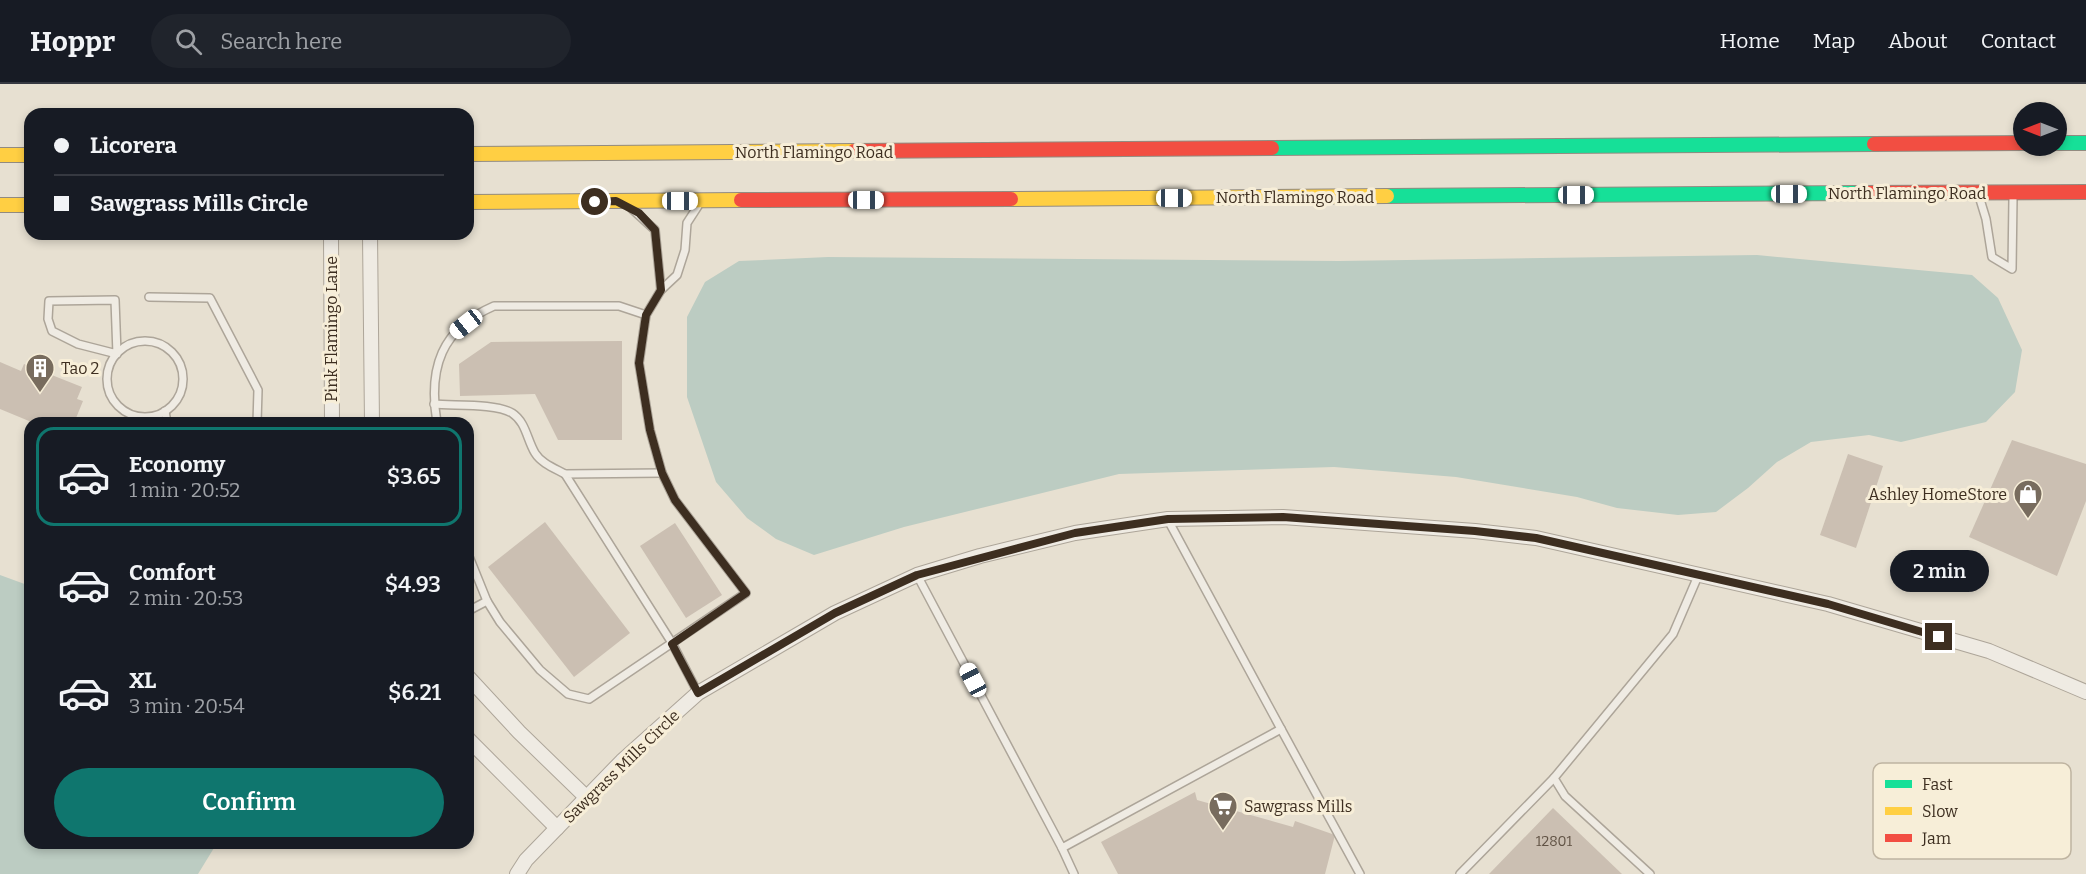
<!DOCTYPE html>
<html lang="en">
<head>
<meta charset="utf-8">
<style>
	body { margin:0; font-family:Bitter,serif; background:#20242c; color:#f1f3f6; height:100vh; display:flex; flex-direction:column; font-size:22px; white-space:nowrap }
	* { box-sizing:border-box; margin:0 }
	p { font-size:20px; color:#9ea1a6 }
	.icon { flex:none; width:33px; height:33px; fill:none; stroke:currentColor; stroke-width:2; stroke-linecap:round; stroke-linejoin:round }
	.map { position:relative; flex:1; overflow:hidden }
	.side { position:absolute; left:24px; top:333px; width:450px; height:432px; display:flex; flex-direction:column; background:#171b24; border-radius:18px; box-shadow:0 3px 9px #0003 }
	.side>* { flex:none }
	.banner { position:absolute; left:24px; top:24px; width:450px; height:132px; border-radius:18px; box-shadow:0 3px 9px #0003; display:grid; align-content:center; height:132px; padding:0 30px; background:#171b24 }
	.needle { width:39px; rotate:270deg }
	.controls { position:absolute; left:2013px; top:18px; display:grid; gap:12px }
	.controls a { display:grid; place-items:center; width:54px; height:54px; border-radius:50%; background:#171b24; box-shadow:0 3px 9px #0003; font-size:30px }
	.end { position:absolute; width:27px; height:27px; margin:-14px; border:8px solid #3d2e20; background:#fff; box-shadow:0 0 0 3px #fff }
	.from { border-radius:50% }
	.bubble { position:absolute; height:42px; border-radius:21px; background:#171b24; box-shadow:0 3px 9px #0003; font-size:20px; font-weight:600; line-height:42px; text-align:center }
	.car { position:absolute; width:18px; height:36px; margin:-18px -9px; border-radius:8px; box-shadow:0 0 4px 2px #0007; background:linear-gradient(#fff 24%,#345 0 40%,#fff 0 76%,#345 0 86%,#fff 0) }
	.banner b { display:flex; align-items:center; gap:21px; height:57px; font-size:22px }
	.banner b+b { border-top:2px solid #363941 }
	.banner i { width:15px; height:15px; background:#f1f3f6 }
	ul { padding:10px 0 0; list-style:none }
	li { display:flex; align-items:center; gap:18px; height:99px; margin:0 12px 9px; padding:0 18px; border:3px solid transparent; border-radius:18px }
	li div { flex:1 }
	li b { display:block; font-size:22px }
	li em { font-style:normal; font-weight:600 }
	li.selected { border-color:#0f766e }
	li>.icon { width:54px; height:54px; stroke-width:1.5 }
	.action { display:flex; gap:12px; margin-top:auto; padding:12px 30px }
	.action a { flex:1; height:69px; border-radius:36px; background:#0f766e; color:#fff; font-size:24px; font-weight:600; line-height:69px; text-align:center }
	header { display:flex; align-items:center; gap:36px; box-sizing:border-box; height:84px; padding:0 30px; background:#171b24; border-bottom:2px solid #363941 }
	header strong { font-size:28px }
	nav { display:flex; gap:33px; margin-inline-start:auto; font-size:21px }
	.search { width:420px; height:54px; background:#20242c; display:flex; align-items:center; gap:15px; box-sizing:border-box; padding:0 21px; border-radius:33px; color:#9ea1a6; font-size:22px }
	.map>svg:first-child { display:block }
</style>
</head>
<body>
<header>
<strong>Hoppr</strong>
<div class="search"><svg class="icon" aria-label="search" viewBox="0 0 24 24"><circle cx="10" cy="10" r="6"/><path d="M15 15l6 6"/></svg>Search here</div>
<nav><a>Home</a><a>Map</a><a>About</a><a>Contact</a></nav>
</header>
<div class="map">
<svg width="2086" height="790" viewBox="0 0 2086 790">
	<rect width="100%" height="100%" fill="#e7e0d1"/>
	<g fill="#bcccc2">
		<polygon points="1757,171 1972,191 1998,214 2022,266 2015,308 1986,338 1901,358 1869,351 1811,358 1777,378 1748,404 1716,428 1678,431 1617,424 1577,413 1456,393 1334,383 1119,390 904,443 814,471 776,455 747,434 716,398 687,313 687,233 705,198 739,177 828,173 1339,177"/>
		<polygon points="0,491 30,502 30,759 217,759 198,790 0,790"/>
	</g>
	<g fill="#cbbfb2">
		<polygon points="622,257 622,356 558,356 535,310 460,312 459,280 491,258"/>
		<polygon points="0,278 21,287 24,280 82,303 77,315 83,317 74,339 30,341 29,337 0,325"/>
		<polygon points="2012,356 2086,380 2086,417 2057,492 1969,453"/>
		<polygon points="1848,370 1883,382 1856,464 1820,451"/>
		<polygon points="545,438 630,549 574,593 488,483"/>
		<polygon points="675,439 722,511 686,534 640,462"/>
		<polygon points="1195,708 1197,716 1293,743 1295,737 1335,751 1325,790 1118,790 1101,758"/>
		<polygon points="1553,724 1622,790 1489,790"/>
	</g>
	<g fill="none" stroke-linecap="round" stroke-linejoin="round">
		<g stroke="#ada599" stroke-width="10">
			<g id="lane">
				<polyline points="1979,112 1986,135 1992,173 2012,185 2013,114"/>
				<polyline points="632,125 655,146 661,206"/>
				<polyline points="149,213 210,214 258,306 257,339"/>
				<polygon points="115,216 117,270 78,260 52,247 48,235 49,217"/>
				<circle cx="145" cy="295" r="38"/>
				<path d="M 434,320 C 454,322 495,319 512,329 C 526,338 527,356 535,369 C 541,379 554,384 565,390"/>
				<polyline points="165,327 167,339"/>
				<path d="M 437,339 C 428,284 441,245 494,222 L 619,222 L 646,231"/>
				<polyline points="662,389 565,390 672,559 698,609"/>
				<polyline points="1168,436 1281,645"/>
				<polyline points="468,470 487,517 500,538 540,586 568,610 589,615 746,509 675,416 662,389 650,346 639,279 646,231 661,206 677,191 685,166 687,139 698,122"/>
				<polyline points="917,491 1062,764 1281,645 1360,790"/>
				<polyline points="468,527 487,517"/>
				<polyline points="1062,764 1074,790"/>
				<polyline points="1460,790 1554,694"/>
				<polyline points="1650,790 1565,712 1554,694 1673,550 1698,492"/>
			</g>
		</g>
		<g stroke="#ada599" stroke-width="16">
			<g id="street">
				<polyline points="331,150 332,339"/>
				<polyline points="370,150 372,339"/>
				<polyline points="468,593 519,648 587,714"/>
				<polyline points="468,655 557,744"/>
				<polyline points="517,790 526,776 622,677 698,609 835,529 917,491 980,472 1075,449 1168,435 1283,433 1475,447 1536,454 1828,520 1989,567 2086,608"/>
			</g>
		</g>
		<g stroke="#928b80" stroke-width="16">
			<g id="fast">
				<polyline points="2056,59 2086,59"/>
				<polyline points="1272,64 1874,60"/>
				<polyline points="1387,112 1858,109"/>
			</g>
		</g>
		<g stroke="#928b80" stroke-width="16">
			<g id="slow">
				<polyline points="468,70 854,67"/>
				<polyline points="0,71 30,71"/>
				<polyline points="1011,115 1387,112"/>
				<polyline points="468,118 741,116"/>
				<polyline points="0,121 30,121"/>
			</g>
		</g>
		<g stroke="#928b80" stroke-width="16">
			<g id="jam">
				<polyline points="1874,60 2024,59"/>
				<polyline points="854,67 1272,64"/>
				<polyline points="1858,109 2086,108"/>
				<polyline points="741,116 1011,115"/>
			</g>
		</g>
		<use href="#lane" stroke="#efebe3" stroke-width="7"/>
		<use href="#street" stroke="#efebe3" stroke-width="14"/>
		<use href="#fast" stroke="#16e098" stroke-width="14"/>
		<use href="#slow" stroke="#ffcf43" stroke-width="14"/>
		<use href="#jam" stroke="#f24e42" stroke-width="14"/>
	</g>
	<g fill="none" stroke-linecap="round" stroke-linejoin="round">
		<polyline stroke="#3d2e20" stroke-width="8" points="595,118 616,117 639,129 655,146 661,206 646,231 639,279 650,346 662,389 675,416 746,509 672,560 698,609 835,529 917,491 1075,449 1168,435 1283,433 1475,447 1536,454 1828,520 1939,553"/>
	</g>
	<defs>
		<g id="building-pin" transform="scale(1.5)"><path d="M0 17L-7.5 6A9.5 9.5 0 1 1 7.5 6Z" fill="#786c5e" stroke="#f7eed8"/><path d="M-4-6H4V6H1V3H-1V6H-4ZM-2.5-4.3h1.7v1.8h-1.7ZM.8-4.3h1.7v1.8H.8ZM-2.5-1h1.7V.8h-1.7ZM.8-1h1.7V.8H.8Z" fill="#fff"/></g>
		<g id="shop-pin" transform="scale(1.5)"><path d="M0 17L-7.5 6A9.5 9.5 0 1 1 7.5 6Z" fill="#786c5e" stroke="#f7eed8"/><path d="M-5-2.5h2.3a2.7 3.5 0 0 1 5.4 0H5L5.5 6h-11ZM-1.5-2.5h3a1.5 2.3 0 0 0-3 0Z" fill="#fff"/></g>
		<g id="supermarket-pin" transform="scale(1.5)"><path d="M0 17L-7.5 6A9.5 9.5 0 1 1 7.5 6Z" fill="#786c5e" stroke="#f7eed8"/><path d="M-6-5.5h2.5l.6 2H6L4.5 2H-2.5L-4.4-4H-6ZM-1.5 3.2a1.3 1.3 0 1 0 .1 0ZM3 3.2a1.3 1.3 0 1 0 .1 0Z" fill="#fff"/></g>
	</defs>
	<g fill-rule="evenodd">
		<use href="#building-pin" x="40" y="284"/>
		<use href="#shop-pin" x="2028" y="410"/>
		<use href="#supermarket-pin" x="1223" y="722"/>
	</g>
	<g text-anchor="middle" stroke-width="6" stroke-linejoin="round" paint-order="stroke">
		<g font-size="14" fill="#605244">
			<text x="1554" y="762">12801</text>
		</g>
		<g font-size="16" fill="#3d2e20" stroke="#f7eed8">
			<text x="814" y="74">North Flamingo Road</text>
			<text x="1907" y="115">North Flamingo Road</text>
			<text x="1295" y="119">North Flamingo Road</text>
			<text transform="translate(331 245) rotate(-90)" y="6">Pink Flamingo Lane</text>
			<text transform="translate(621 682) rotate(-44)" y="6">Sawgrass Mills Circle</text>
		</g>
		<g font-size="16" fill="#3d2e20" stroke="#f7eed8" text-anchor="start">
			<text x="61" y="290">Tao 2</text>
			<text x="2007" y="416" text-anchor="end">Ashley HomeStore</text>
			<text x="1244" y="728">Sawgrass Mills</text>
		</g>
	</g>
	<rect x="1873" y="679" width="198" height="96" rx="9" fill="#f7eed8" stroke="#bfb4a1" stroke-width="1.5"/>
	<rect x="1885" y="696" width="27" height="8" fill="#16e098"/>
	<rect x="1885" y="723" width="27" height="8" fill="#ffcf43"/>
	<rect x="1885" y="750" width="27" height="8" fill="#f24e42"/>
	<g font-size="16" fill="#3d2e20">
		<text x="1922" y="706">Fast</text>
		<text x="1922" y="733">Slow</text>
		<text x="1922" y="760">Jam</text>
	</g>
</svg>
<div class="controls">
<a><svg class="needle" viewBox="-14 -14 28 28"><path d="M0-13l5 13h-10z" fill="#e53935"/><path d="M0 13l5-13h-10z" fill="#9ea1a6"/></svg></a>
</div>
<i class="end from" style="left:595px;top:118px"></i>
<i class="end" style="left:1939px;top:553px"></i>
<div class="bubble" style="left:1890px;top:466px;width:99px">2 min</div>
<i class="car" style="left:1789px;top:110px;rotate:90deg"></i>
<i class="car" style="left:1576px;top:111px;rotate:90deg"></i>
<i class="car" style="left:1174px;top:114px;rotate:90deg"></i>
<i class="car" style="left:866px;top:116px;rotate:90deg"></i>
<i class="car" style="left:680px;top:117px;rotate:90deg"></i>
<i class="car" style="left:466px;top:240px;rotate:232deg"></i>
<i class="car" style="left:973px;top:596px;rotate:332deg"></i>
<div class="banner">
<b><i class="from"></i>Licorera</b>
<b><i></i>Sawgrass Mills Circle</b>
</div>
<section class="side">
<ul>
<li class="selected"><svg class="icon" aria-label="car" viewBox="0 0 24 24"><path d="M5 17H2v-5l4-1 3-4h7l3 4 3 1v5h-3M9 17h6M6 11h13"/><circle cx="7" cy="17" r="2"/><circle cx="17" cy="17" r="2"/></svg><div><b>Economy</b><p>1 min · 20:52</p></div><em>$3.65</em></li>
<li><svg class="icon" aria-label="car" viewBox="0 0 24 24"><path d="M5 17H2v-5l4-1 3-4h7l3 4 3 1v5h-3M9 17h6M6 11h13"/><circle cx="7" cy="17" r="2"/><circle cx="17" cy="17" r="2"/></svg><div><b>Comfort</b><p>2 min · 20:53</p></div><em>$4.93</em></li>
<li><svg class="icon" aria-label="car" viewBox="0 0 24 24"><path d="M5 17H2v-5l4-1 3-4h7l3 4 3 1v5h-3M9 17h6M6 11h13"/><circle cx="7" cy="17" r="2"/><circle cx="17" cy="17" r="2"/></svg><div><b>XL</b><p>3 min · 20:54</p></div><em>$6.21</em></li>
</ul>
<div class="action"><a>Confirm</a></div>
</section>
</div>
</body>
</html>
